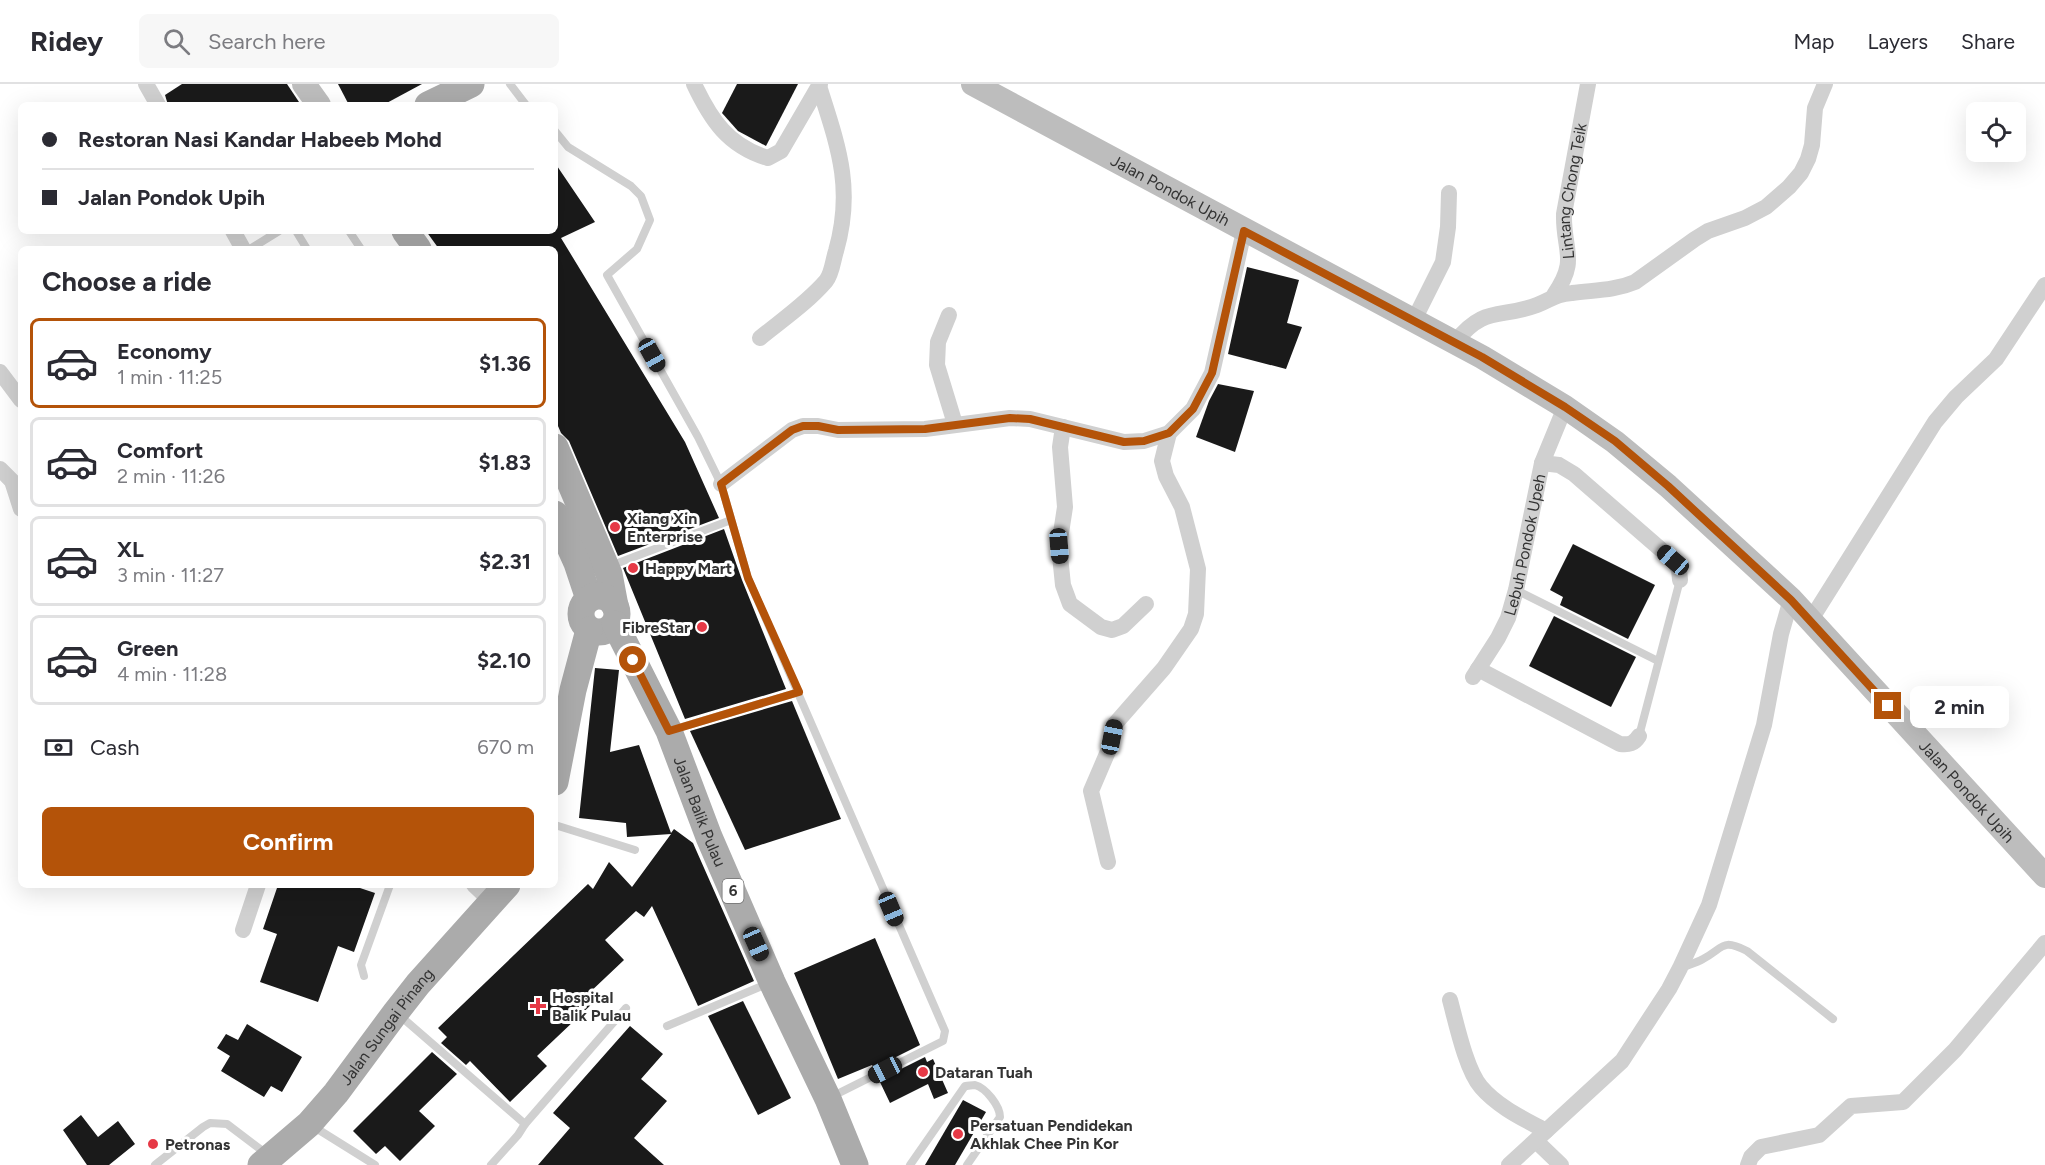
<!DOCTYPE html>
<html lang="en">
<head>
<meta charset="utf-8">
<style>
	body { margin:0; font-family:Figtree,sans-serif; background:#f7f7f7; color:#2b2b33; height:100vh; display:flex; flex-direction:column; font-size:22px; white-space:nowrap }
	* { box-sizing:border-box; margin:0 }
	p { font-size:20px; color:#7c7c81 }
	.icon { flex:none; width:33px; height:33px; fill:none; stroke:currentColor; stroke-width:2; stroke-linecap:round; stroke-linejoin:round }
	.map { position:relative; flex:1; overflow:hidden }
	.sheet { position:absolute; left:18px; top:162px; width:540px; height:642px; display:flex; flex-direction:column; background:#fff; border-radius:9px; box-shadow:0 6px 24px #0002 }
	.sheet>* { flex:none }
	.banner { position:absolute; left:18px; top:18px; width:540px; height:132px; border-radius:9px; box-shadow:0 6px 24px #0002; display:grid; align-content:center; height:132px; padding:0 24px; background:#fff }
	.controls { position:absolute; left:1966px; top:18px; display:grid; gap:12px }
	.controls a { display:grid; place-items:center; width:60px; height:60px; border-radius:9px; background:#fff; box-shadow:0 6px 24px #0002; font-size:30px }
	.end { position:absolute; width:27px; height:27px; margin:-14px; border:8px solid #b45309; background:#fff; box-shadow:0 0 0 3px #fff }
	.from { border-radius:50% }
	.bubble { position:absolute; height:42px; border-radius:9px; background:#fff; box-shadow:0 6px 24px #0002; font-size:20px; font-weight:700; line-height:42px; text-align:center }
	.car { position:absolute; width:18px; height:36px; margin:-18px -9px; border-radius:8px; box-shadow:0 0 4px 2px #0007; background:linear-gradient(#222 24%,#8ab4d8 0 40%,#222 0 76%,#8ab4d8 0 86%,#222 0) }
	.banner b { display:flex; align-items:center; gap:21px; height:57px; font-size:22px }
	.banner b+b { border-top:2px solid #e1e1e2 }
	.banner i { width:15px; height:15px; background:#2b2b33 }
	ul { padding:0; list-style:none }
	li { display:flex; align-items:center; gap:18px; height:90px; margin:0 12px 9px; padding:0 12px; border:3px solid #e1e1e2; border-radius:9px }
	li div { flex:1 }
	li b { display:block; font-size:22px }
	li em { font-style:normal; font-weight:700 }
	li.on { border-color:#b45309 }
	li>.icon { width:54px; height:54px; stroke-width:1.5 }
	h2 { padding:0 24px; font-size:27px; line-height:72px }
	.pay { display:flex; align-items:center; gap:15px; height:66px; padding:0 24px; font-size:22px }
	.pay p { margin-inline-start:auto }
	.primary-button { display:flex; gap:12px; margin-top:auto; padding:12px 24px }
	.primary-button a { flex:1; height:69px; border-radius:9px; background:#b45309; color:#fff; font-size:24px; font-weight:700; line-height:69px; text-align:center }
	header { display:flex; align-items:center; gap:36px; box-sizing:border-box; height:84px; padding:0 30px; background:#fff; border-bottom:2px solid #e1e1e2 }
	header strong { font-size:28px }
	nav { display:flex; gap:33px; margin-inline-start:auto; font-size:21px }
	.search { width:420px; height:54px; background:#f7f7f7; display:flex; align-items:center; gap:15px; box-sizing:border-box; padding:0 21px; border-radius:9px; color:#7c7c81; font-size:22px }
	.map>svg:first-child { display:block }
</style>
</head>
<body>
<header>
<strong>Ridey</strong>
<div class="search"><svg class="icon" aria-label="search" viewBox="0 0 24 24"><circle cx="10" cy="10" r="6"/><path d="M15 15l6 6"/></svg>Search here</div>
<nav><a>Map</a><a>Layers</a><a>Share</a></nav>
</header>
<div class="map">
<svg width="2045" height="1081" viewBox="0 0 2045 1081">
	<rect width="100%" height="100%" fill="#fff"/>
	<g fill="#1a1a1a">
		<polygon points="182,0 287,0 301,21 168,21 165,11"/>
		<polygon points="338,0 422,0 383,21 349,21"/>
		<polygon points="737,0 798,0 766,62 738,47 722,29"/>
		<polygon points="555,79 595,138 561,154 685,358 719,434 618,472 569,357 561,349 555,335 555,165 439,165 426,147 555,147"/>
		<polygon points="1247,183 1299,196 1287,239 1302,243 1286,285 1228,270"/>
		<polygon points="1218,300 1254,307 1235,368 1196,353 1209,317"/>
		<polygon points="724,445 742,496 786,605 685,635 623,484"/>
		<polygon points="1573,460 1655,501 1628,555 1560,521 1563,513 1550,506"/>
		<polygon points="1554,532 1636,573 1611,623 1529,582"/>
		<polygon points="595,584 619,586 610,668 639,661 671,749 674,745 693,759 754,897 698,922 652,822 644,833 636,827 605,856 624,876 587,911 594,918 537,972 547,982 510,1018 470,977 466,981 441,959 447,953 438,944 588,800 593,805 609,778 632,803 671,750 627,753 626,739 579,734"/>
		<polygon points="792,617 841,735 745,766 690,647"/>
		<polygon points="278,801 351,801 375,809 354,868 338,862 318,918 260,898 277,850 263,845"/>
		<polygon points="875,854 920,961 874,984 872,981 838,995 794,889"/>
		<polygon points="743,917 791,1014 758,1031 708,932"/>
		<polygon points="247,940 302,973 282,1008 271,1002 264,1013 221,987 230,972 217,964 226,950 238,956"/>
		<polygon points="630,942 663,970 641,995 667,1017 634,1054 664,1081 538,1081 570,1044 553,1029"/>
		<polygon points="432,968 457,990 419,1027 435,1042 400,1077 385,1062 376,1070 353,1047"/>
		<polygon points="925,973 927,978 933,975 948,1009 934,1015 928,1000 890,1019 879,996"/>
		<polygon points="963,1016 986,1028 955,1081 925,1081"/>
		<polygon points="81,1031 98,1053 118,1037 135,1060 109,1081 87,1081 63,1046"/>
	</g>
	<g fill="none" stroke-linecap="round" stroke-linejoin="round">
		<g stroke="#d0d0d0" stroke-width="8">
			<polyline points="510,0 526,21"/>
			<polyline points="555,47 568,63 631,102 641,112 650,136 637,165 607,191 698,353 721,400 748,494 945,947 943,957 831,1013"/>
			<polyline points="296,147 307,165"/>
			<polyline points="349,147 361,165"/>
			<polyline points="250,165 279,147"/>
			<polyline points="610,482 731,436"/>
			<polyline points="1516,506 1658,577"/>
			<polyline points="672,646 799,608"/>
			<polyline points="1639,652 1680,496"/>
			<polyline points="555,741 635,766"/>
			<path d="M 1681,884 C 1688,881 1696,879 1703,875 C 1724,864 1721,854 1747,867 L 1833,935"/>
			<polyline points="364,892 361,881 390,801"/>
			<polyline points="398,930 525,1040 518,1051 491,1081"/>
			<polyline points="667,942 769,899"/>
			<polyline points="525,1040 626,924"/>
			<polyline points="311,1041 375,1081"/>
			<polyline points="155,1081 203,1043 210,1039 227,1040 268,1071"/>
			<path d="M 910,1081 L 965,1002 C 968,1002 972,1001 975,1001 C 986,1004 1000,1022 1000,1033 L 967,1081"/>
		</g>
		<g stroke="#d0d0d0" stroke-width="16">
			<polyline points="146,0 158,21"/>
			<path d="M 694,0 C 711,36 728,62 768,74 L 781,67 L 820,0"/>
			<polyline points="233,147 243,165"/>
			<path id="s1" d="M 1554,211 C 1579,175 1563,167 1564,130 L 1588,0"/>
			<polyline points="949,231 938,258 937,281 955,340"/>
			<polyline points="1413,238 1443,178 1448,143 1449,109"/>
			<path d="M 760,254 C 782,236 807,219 826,197 C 832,190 833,176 836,167 C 854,104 838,62 819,2"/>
			<path d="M 1455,258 C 1485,221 1499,235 1537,221 C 1551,216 1555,210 1572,209 C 1594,206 1614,207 1635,198 L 1695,155 L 1708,147 L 1745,134 L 1766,123 L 1789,103 L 1801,89 L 1808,75 L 1812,61 L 1815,24 L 1825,0"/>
			<polyline points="0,288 21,316"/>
			<polyline points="1063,343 1060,363 1065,423 1059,462 1063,501 1070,520 1101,543 1112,546 1123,542 1146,520"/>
			<polyline points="1542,379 1559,381 1574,390 1673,476 1679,485 1680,496"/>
			<polyline points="0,385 12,397 21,425"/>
			<polyline points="721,400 792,346 803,342 818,342 838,346 925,345 1010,334 1030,335 1124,358 1144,357 1169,349 1193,325 1212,289 1244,147"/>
			<polyline points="1810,537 1935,338 1956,313 1996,275 2045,201"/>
			<path d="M 1478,585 L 1620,660 C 1629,661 1634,660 1639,652"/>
			<path id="s2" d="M 1473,593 L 1498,554 L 1508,534 L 1516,506 L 1542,379 L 1565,323"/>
			<polyline points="1108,778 1091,707 1109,665 1114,641 1164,584 1191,545 1196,530 1198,485 1182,423 1166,392 1162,377 1169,349"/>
			<polyline points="474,801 493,819"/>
			<polyline points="243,846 258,801"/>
			<path d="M 1450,916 C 1456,938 1466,986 1481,1003 C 1498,1023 1524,1035 1546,1047"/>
			<polyline points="1536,1057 1561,1081"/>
			<polyline points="1509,1081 1622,977 1669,905 1680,884 1709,821 1764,641 1781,550 1791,515"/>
			<polyline points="1748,1081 1751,1073 1761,1063 1819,1051 1851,1022 1903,1018 1955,966 2045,859"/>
		</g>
		<g stroke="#bdbdbd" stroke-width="24">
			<polyline points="304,0 319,21"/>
			<path id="s3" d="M 973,0 L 1482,273 L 1565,323 L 1615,358 L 1668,402 L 1791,515 L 2045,792"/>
		</g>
		<g stroke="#ababab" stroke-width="27">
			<polyline points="428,21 471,0"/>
			<polyline points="405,147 418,165"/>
			<polyline points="555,363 609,490 615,522"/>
			<polyline points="555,430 577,479 589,515"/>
			<circle cx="599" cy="530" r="18"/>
			<path id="s4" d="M 615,540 L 669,647 L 709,753 L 772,898 L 828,1015 L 855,1081"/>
			<polyline points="555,698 573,606 589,546"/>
			<path id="s5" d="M 261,1081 L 309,1040 L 336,1009 L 396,928 L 418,900 L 507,801"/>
		</g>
	</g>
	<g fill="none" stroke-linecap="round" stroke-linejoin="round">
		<polyline stroke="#b45309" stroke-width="8" points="633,576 669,647 799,608 748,494 721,400 792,346 803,342 818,342 838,346 925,345 1010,334 1030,335 1124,358 1144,357 1169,349 1193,325 1212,289 1244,147 1482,273 1565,323 1615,357 1668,402 1791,516 1888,622"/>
	</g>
	<g fill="#e63946" stroke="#fff" stroke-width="2">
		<circle cx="615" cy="443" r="6"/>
		<circle cx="633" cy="484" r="6"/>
		<circle cx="702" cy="543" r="6"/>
		<path d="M535 913h6v6h6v6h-6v6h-6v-6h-6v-6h6z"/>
		<circle cx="923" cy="988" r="6"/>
		<circle cx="958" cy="1050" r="6"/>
		<circle cx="153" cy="1060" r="6"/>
	</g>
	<g text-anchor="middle" stroke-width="6" stroke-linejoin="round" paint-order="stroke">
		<rect fill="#fff" stroke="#707070" stroke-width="1.5" x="722.5" y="795" width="21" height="24" rx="4.5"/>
		<g font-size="15" font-weight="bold" fill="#333">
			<text x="733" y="812">6</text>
		</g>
		<g font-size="16" fill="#333" stroke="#fff">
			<text dy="6" stroke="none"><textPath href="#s3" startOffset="224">Jalan Pondok Upih</textPath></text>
			<text dy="6" stroke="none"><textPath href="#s1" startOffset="108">Lintang Chong Teik</textPath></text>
			<text dy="6" stroke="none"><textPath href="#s2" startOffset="144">Lebuh Pondok Upeh</textPath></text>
			<text dy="6" stroke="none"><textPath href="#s3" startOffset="1232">Jalan Pondok Upih</textPath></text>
			<text dy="6" stroke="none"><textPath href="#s4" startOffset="206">Jalan Balik Pulau</textPath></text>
			<text dy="6" stroke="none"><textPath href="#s5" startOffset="188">Jalan Sungai Pinang</textPath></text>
		</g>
		<g font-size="16" font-weight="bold" fill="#333" stroke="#fff" text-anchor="start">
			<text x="627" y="440">Xiang Xin<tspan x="627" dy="18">Enterprise</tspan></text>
			<text x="645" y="490">Happy Mart</text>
			<text x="690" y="549" text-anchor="end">FibreStar</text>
			<text x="552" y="919">Hospital<tspan x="552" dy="18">Balik Pulau</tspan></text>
			<text x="935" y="994">Dataran Tuah</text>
			<text x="970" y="1047">Persatuan Pendidekan<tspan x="970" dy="18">Akhlak Chee Pin Kor</tspan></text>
			<text x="165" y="1066">Petronas</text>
		</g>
	</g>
</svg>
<div class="controls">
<a><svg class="icon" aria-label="locate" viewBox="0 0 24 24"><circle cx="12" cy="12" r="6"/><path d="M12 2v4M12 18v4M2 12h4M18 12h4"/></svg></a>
</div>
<i class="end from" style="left:633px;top:576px"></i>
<i class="end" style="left:1888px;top:622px"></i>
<div class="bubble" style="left:1910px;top:602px;width:99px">2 min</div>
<i class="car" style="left:652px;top:271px;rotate:151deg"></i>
<i class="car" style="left:1059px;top:462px;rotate:175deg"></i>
<i class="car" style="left:1673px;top:476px;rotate:311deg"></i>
<i class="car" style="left:1112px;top:653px;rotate:11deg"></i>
<i class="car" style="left:891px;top:825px;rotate:157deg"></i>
<i class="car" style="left:756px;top:860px;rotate:156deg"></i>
<i class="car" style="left:885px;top:986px;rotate:243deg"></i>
<div class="banner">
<b><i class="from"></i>Restoran Nasi Kandar Habeeb Mohd</b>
<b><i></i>Jalan Pondok Upih</b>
</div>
<section class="sheet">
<h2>Choose a ride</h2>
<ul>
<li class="on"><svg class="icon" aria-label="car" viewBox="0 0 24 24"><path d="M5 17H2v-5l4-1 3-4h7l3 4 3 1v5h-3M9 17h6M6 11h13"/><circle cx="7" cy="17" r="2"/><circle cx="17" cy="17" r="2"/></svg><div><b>Economy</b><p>1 min · 11:25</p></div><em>$1.36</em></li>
<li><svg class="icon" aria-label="car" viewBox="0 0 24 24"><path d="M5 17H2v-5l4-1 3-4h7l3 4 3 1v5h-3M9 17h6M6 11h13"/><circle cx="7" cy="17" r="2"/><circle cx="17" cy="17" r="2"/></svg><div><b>Comfort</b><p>2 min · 11:26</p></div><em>$1.83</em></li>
<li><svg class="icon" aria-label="car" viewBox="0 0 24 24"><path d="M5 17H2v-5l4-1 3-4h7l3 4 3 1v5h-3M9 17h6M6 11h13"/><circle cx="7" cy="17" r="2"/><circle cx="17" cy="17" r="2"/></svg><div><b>XL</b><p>3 min · 11:27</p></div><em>$2.31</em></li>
<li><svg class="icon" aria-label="car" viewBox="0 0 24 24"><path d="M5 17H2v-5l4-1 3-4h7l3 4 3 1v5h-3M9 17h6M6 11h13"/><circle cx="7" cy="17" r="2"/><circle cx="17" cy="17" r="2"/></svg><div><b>Green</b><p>4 min · 11:28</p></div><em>$2.10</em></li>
</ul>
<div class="pay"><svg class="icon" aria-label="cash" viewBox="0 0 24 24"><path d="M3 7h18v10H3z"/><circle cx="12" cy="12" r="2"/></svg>Cash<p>670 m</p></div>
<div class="primary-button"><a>Confirm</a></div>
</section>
</div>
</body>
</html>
